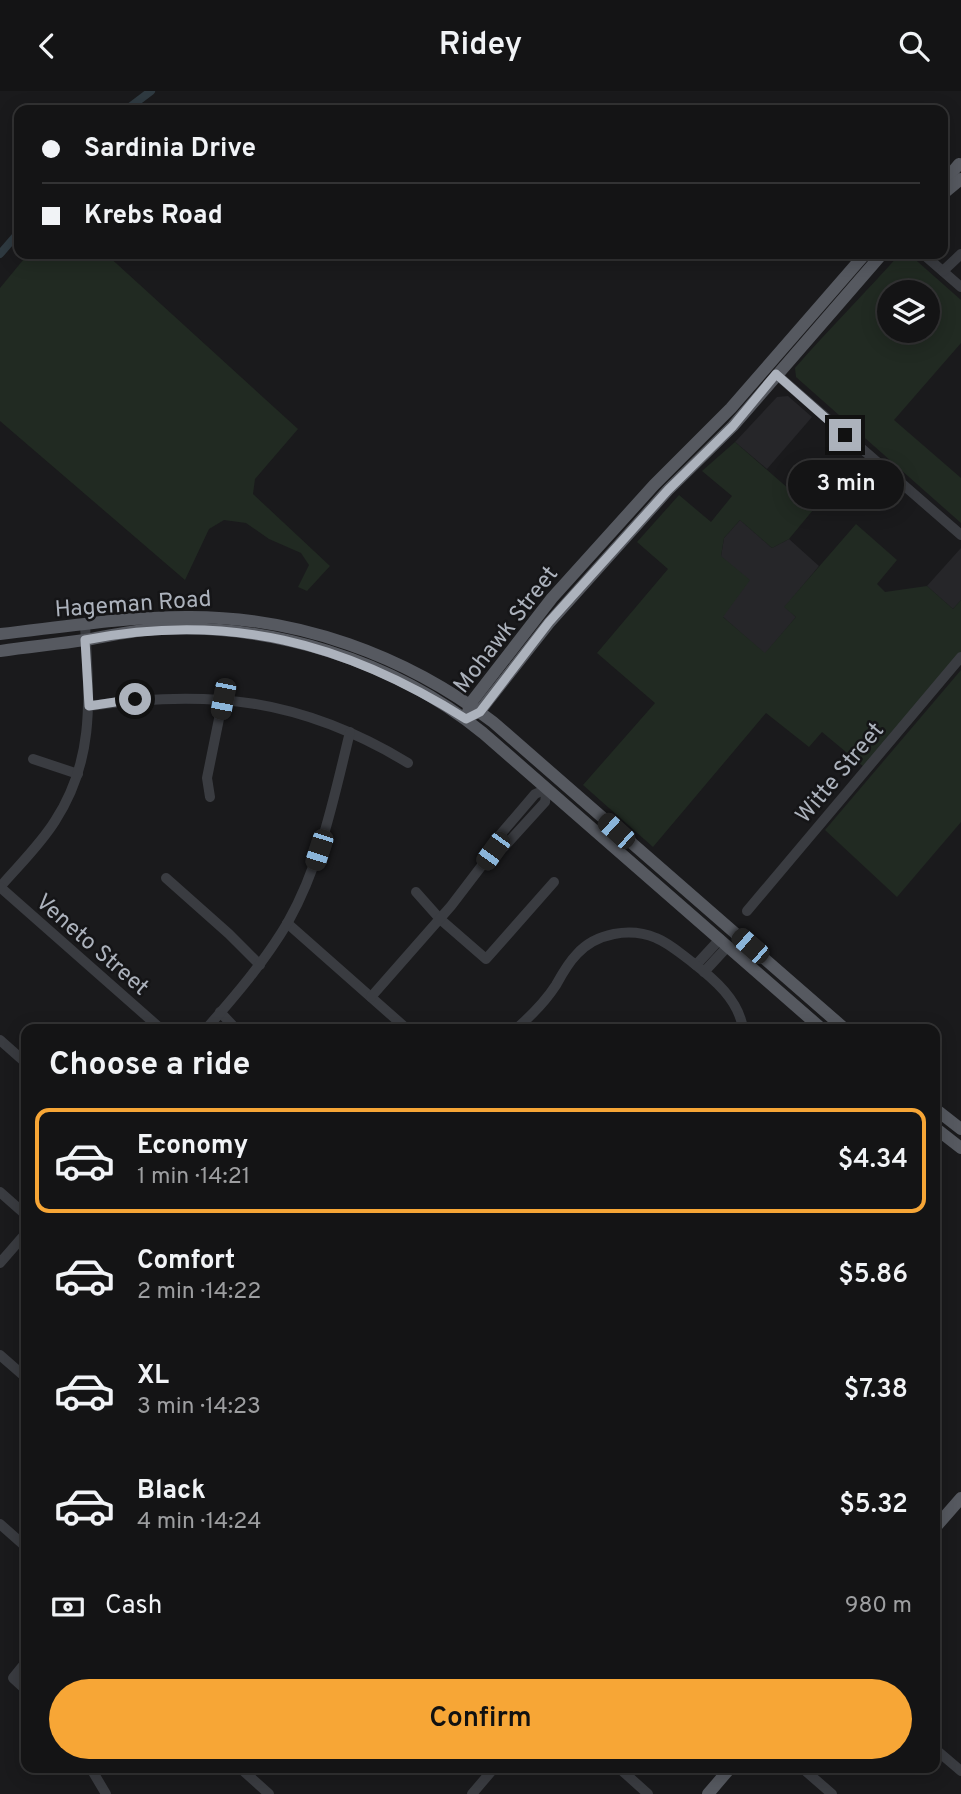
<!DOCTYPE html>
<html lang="en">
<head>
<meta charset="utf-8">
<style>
	body { margin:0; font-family:Overpass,sans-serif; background:#1d1d1e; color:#f1f3f6; height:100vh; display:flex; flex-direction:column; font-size:26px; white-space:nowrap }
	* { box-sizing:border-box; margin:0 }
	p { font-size:23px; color:#9d9ea0 }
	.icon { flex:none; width:38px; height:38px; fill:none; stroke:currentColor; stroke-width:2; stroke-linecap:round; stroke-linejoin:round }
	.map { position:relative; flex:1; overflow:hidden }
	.sheet { position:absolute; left:21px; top:933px; width:919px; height:749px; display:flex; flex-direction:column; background:#141415; border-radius:14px; box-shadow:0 4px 18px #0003,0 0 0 2px #333334 }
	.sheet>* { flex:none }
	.hud { position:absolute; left:14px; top:14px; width:934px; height:154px; border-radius:14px; box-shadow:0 4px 18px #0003,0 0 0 2px #333334; display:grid; align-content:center; height:154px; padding:0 28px; background:#141415 }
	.controls { position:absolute; left:877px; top:189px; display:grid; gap:14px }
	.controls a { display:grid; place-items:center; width:63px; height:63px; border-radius:50%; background:#141415; box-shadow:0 4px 18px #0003,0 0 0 2px #333334; font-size:35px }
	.end { position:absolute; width:32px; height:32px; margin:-16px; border:9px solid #acb2bc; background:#111; box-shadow:0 0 0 4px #111 }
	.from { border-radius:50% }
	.bubble { position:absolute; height:49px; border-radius:24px; background:#141415; box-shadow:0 4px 18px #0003,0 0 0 2px #333334; font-size:23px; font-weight:600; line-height:49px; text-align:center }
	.car { position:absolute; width:21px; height:42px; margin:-21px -10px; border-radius:9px; box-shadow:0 0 5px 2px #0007; background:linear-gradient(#222 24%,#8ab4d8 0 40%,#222 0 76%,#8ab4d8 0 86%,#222 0) }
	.hud b { display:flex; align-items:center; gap:24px; height:66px; font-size:26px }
	.hud b+b { border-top:2px solid #333334 }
	.hud i { width:18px; height:18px; background:#f1f3f6 }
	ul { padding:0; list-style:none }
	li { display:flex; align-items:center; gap:21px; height:105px; margin:0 14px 10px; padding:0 14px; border:4px solid transparent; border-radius:14px }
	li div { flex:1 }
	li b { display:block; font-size:26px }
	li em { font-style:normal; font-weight:600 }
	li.on { border-color:#f7a636 }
	li>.icon { width:63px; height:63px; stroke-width:1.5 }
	h2 { padding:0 28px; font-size:32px; line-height:84px }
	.pay { display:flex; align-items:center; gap:18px; height:77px; padding:0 28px; font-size:26px }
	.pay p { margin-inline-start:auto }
	.button { display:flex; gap:14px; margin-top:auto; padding:14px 28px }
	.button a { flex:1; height:80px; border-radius:42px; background:#f7a636; color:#111; font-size:28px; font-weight:600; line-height:80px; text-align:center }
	header { display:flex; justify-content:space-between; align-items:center; height:91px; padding:0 28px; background:#141415; font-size:32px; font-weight:600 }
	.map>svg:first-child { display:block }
</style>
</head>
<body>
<header><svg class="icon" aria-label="back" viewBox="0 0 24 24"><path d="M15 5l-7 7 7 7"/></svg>Ridey<svg class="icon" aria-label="search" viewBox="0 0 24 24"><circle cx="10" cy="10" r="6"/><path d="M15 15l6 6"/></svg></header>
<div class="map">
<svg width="961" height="1703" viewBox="0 0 961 1703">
	<rect width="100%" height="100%" fill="#1a1a1c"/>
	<g fill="#262629">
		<polygon points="788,305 812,326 767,378 735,351 777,306"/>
		<polygon points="740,429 772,457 789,448 819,475 785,516 796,526 765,563 723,526 721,465 724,447"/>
		<polygon points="961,457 961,509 953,518 927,495"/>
	</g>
	<g fill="#212a22" fill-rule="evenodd">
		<polygon points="28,163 106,163 298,338 255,388 253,403 330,475 307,500 298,496 309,474 301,462 269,448 246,432 224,429 209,438 185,489 0,330 0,197"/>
		<path d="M 909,163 L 961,209 L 961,252 L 894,329 L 961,387 L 961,432 L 796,286 L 795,277 C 829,238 865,202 899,164 ZM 928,201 L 928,240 L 889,240 L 889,201 Z"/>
		<polygon points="735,351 813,419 789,448 772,457 740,429 724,447 721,465 750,489 723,526 765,562 796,526 784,516 856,433 897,469 877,493 885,501 927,495 953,518 961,509 961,561 864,676 822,641 809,656 766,622 653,756 583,694 655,612 597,562 668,478 637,451 679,404 711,431 732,405 702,380"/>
		<polygon points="961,579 961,731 897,806 825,739"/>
	</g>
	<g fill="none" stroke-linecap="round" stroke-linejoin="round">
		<g stroke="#2f3a41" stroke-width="8">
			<polyline points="126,19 151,0"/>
			<polyline points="0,163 19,141"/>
		</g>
		<g stroke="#3a3c41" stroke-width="10">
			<polyline points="923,163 961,196"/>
			<polyline points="943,180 961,163"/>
			<polyline points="776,283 961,444"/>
			<path d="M 89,615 C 210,598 301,607 408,672"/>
			<polyline points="33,668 78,683"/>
			<polyline points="210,706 207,687 223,608"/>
			<polyline points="493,760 504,756 545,711 547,698"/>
			<polyline points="166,787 229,843 260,874"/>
			<path d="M 0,796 C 19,774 40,754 55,730 C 96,667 89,605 85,534"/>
			<polyline points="0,796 161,938"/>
			<polyline points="416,801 440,828 486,868 554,791"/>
			<polyline points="747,820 961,566"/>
			<polyline points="287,832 407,938"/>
			<polyline points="696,874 720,848"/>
			<polyline points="704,881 728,855"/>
			<polyline points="371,906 451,815 493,760 494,751 535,703 547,698"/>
			<polyline points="220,921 236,938"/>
			<path d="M 206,938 C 236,904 265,870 288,831 C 321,772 334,706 350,641"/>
			<path d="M 516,938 C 531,925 545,911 556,894 C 562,883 568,872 577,863 C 596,842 630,836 656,847 C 669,852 681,863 692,871 C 714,888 739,909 743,938"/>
			<polyline points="0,949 26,972"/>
			<polyline points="0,1101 26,1124"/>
			<polyline points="0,1172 26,1142"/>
			<polyline points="0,1264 24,1285"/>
			<polyline points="0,1433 26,1456"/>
			<polyline points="26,1571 13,1587 26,1599"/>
			<polyline points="934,1657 961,1680"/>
			<polyline points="90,1676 106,1703"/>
			<polyline points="239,1676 269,1703"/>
			<polyline points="618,1676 648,1703"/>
			<polyline points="801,1676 832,1703"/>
			<polyline points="472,1703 495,1676"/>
		</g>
		<g stroke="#565960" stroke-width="12">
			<polyline points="943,92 959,73"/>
			<polyline points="943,103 961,88"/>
			<path d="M 0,543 C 62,536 124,526 186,526 C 297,525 405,564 493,631 L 845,938"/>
			<path d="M 0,560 C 28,556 57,553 85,549 C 108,545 130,540 154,538 C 270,532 392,568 483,642 L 822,938"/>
			<polyline points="468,621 470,613 552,507 654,394 731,317 865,163"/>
			<polyline points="474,623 479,621 549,532 668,399 733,335 882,163"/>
			<polyline points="934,1017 961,1038"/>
			<polyline points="934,1036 961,1057"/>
			<polyline points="934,1438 961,1407"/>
			<polyline points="708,1703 731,1676"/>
		</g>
	</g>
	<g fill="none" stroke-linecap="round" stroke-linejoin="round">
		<path stroke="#acb2bc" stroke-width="9" d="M 135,608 L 89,615 L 85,549 C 228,521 344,551 466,628 L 480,621 L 549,531 L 668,399 L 733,335 L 776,283 L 845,344"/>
	</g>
	<g text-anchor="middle" stroke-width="5" stroke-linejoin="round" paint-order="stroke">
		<g font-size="23" fill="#acb2bc" stroke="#151517">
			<text transform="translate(133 512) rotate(-4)" y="8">Hageman Road</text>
			<text transform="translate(505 538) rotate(-52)" y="8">Mohawk Street</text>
			<text transform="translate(839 681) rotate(-50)" y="8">Witte Street</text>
			<text transform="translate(93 853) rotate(41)" y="8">Veneto Street</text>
		</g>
	</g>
</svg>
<div class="controls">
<a><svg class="icon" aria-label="layers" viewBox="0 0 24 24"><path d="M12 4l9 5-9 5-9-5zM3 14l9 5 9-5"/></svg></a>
</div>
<i class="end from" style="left:135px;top:608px"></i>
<i class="end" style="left:845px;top:344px"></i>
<div class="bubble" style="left:788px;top:369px;width:116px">3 min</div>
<i class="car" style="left:223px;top:608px;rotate:191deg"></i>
<i class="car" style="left:616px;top:740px;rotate:312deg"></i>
<i class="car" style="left:319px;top:759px;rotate:198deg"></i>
<i class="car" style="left:493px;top:760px;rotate:216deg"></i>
<i class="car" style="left:750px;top:855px;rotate:311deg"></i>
<div class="hud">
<b><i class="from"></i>Sardinia Drive</b>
<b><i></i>Krebs Road</b>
</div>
<section class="sheet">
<h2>Choose a ride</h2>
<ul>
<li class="on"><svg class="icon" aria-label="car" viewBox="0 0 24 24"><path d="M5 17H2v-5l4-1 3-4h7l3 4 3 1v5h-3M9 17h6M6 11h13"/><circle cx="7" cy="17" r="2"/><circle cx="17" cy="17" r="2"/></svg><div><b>Economy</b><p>1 min · 14:21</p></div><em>$4.34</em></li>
<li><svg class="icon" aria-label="car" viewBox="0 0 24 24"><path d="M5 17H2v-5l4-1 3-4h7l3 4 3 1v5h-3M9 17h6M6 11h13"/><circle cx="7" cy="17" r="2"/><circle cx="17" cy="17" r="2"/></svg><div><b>Comfort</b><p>2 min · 14:22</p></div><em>$5.86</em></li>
<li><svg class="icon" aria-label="car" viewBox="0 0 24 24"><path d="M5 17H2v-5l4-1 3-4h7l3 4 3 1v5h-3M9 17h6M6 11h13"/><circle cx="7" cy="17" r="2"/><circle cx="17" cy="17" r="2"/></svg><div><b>XL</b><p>3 min · 14:23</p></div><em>$7.38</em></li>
<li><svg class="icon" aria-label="car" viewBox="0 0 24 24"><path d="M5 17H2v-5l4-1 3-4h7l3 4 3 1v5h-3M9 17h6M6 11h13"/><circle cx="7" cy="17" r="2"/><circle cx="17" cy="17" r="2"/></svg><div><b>Black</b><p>4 min · 14:24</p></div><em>$5.32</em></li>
</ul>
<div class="pay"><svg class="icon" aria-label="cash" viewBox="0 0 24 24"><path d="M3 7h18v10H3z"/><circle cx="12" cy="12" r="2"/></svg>Cash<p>980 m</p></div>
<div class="button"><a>Confirm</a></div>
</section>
</div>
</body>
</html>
